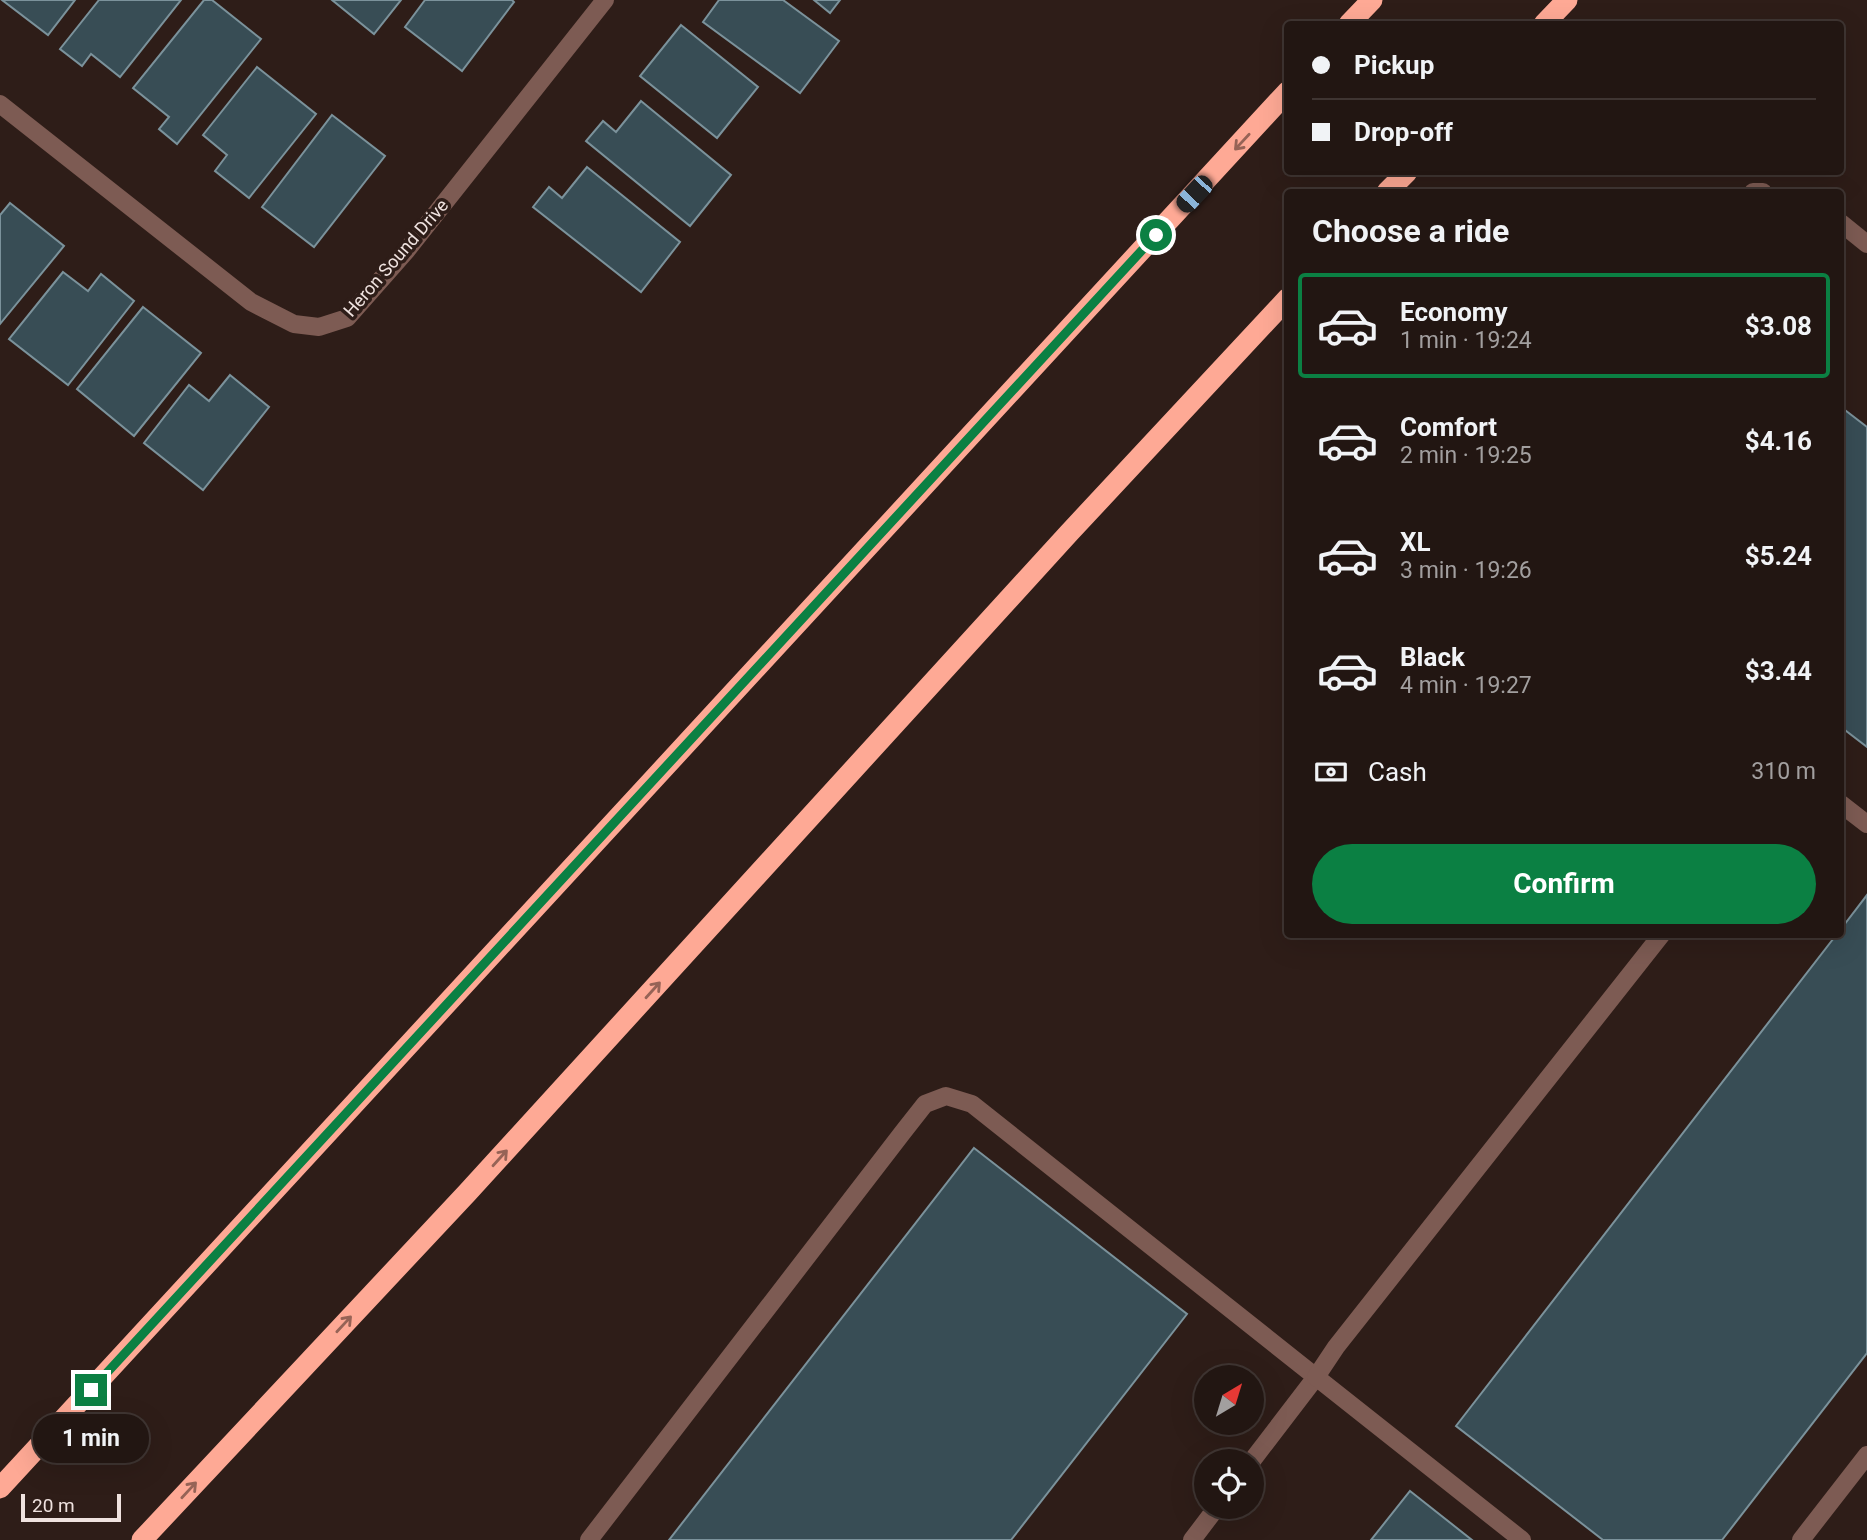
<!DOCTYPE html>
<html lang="en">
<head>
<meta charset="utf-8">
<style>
	body { margin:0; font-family:Roboto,sans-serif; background:#2a1f1b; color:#f1f3f6; height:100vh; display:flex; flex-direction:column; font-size:26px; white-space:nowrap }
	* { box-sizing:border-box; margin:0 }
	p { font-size:23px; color:#a29f9f }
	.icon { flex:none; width:38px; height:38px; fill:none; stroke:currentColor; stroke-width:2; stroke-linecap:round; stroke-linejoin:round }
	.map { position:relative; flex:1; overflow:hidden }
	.drawer { position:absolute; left:1284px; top:189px; width:560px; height:749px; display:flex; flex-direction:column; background:#221612; border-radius:7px; box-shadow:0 7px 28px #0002,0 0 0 2px #3f3532 }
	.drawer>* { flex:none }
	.guide { position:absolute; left:1284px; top:21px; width:560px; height:154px; border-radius:7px; box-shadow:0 7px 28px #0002,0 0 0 2px #3f3532; display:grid; align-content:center; height:154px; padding:0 28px; background:#221612 }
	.needle { width:46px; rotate:38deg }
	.fabs { position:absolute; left:1194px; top:1365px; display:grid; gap:14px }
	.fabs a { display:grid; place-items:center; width:70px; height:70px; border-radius:50%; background:#221612; box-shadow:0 7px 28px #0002,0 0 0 2px #3f3532; font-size:35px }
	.scale { position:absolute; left:21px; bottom:18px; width:100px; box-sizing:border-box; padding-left:7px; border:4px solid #efe2df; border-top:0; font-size:19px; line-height:24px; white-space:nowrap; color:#efe2df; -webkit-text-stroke:5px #2e1d18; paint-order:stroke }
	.end { position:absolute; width:32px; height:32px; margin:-16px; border:9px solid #0b8043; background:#fff; box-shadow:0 0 0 4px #fff }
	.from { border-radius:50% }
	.bubble { position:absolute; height:49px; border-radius:24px; background:#221612; box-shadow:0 7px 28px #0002,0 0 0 2px #3f3532; font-size:23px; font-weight:700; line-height:49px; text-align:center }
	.car { position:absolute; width:21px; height:42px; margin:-21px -10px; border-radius:9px; box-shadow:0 0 5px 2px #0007; background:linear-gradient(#222 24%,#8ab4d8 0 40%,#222 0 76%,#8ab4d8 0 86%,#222 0) }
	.guide b { display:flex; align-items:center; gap:24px; height:66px; font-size:26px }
	.guide b+b { border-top:2px solid #3f3532 }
	.guide i { width:18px; height:18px; background:#f1f3f6 }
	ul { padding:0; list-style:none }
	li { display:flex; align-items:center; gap:21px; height:105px; margin:0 14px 10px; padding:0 14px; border:4px solid transparent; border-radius:7px }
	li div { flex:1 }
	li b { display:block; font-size:26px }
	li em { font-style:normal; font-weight:700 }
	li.on { border-color:#0b8043 }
	li>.icon { width:63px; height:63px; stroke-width:1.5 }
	h2 { padding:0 28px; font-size:32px; line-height:84px }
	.pay { display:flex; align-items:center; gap:18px; height:77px; padding:0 28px; font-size:26px }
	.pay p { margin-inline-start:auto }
	.action { display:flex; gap:14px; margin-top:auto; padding:14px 28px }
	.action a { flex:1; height:80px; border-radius:42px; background:#0b8043; color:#fff; font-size:28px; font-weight:700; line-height:80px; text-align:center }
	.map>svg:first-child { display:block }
</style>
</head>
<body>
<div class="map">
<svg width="1867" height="1540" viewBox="0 0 1867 1540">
	<rect width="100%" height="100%" fill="#2e1d18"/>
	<g fill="#384d55" stroke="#7b929b" stroke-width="2">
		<polygon points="2,0 75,0 48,35"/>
		<polygon points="99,0 181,0 120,77 91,54 82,66 60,49"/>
		<polygon points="204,0 212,0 261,39 177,144 159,129 169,117 133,88"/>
		<polygon points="332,0 401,0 374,34"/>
		<polygon points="425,0 512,0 514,2 462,71 405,27"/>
		<polygon points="719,0 783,0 839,41 800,93 703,22"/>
		<polygon points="814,0 840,0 830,13"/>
		<polygon points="681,25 758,87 717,138 640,76"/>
		<polygon points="257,67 316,114 249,198 215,171 227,155 203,135"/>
		<polygon points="641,101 731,175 690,226 586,141 603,121 616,132"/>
		<polygon points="332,115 385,156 314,247 262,207"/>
		<polygon points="587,167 680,242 641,292 533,207 549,187 562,198"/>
		<polygon points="10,203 64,246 0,324 0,215"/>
		<polygon points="63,272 88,291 101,274 134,301 68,385 9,339"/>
		<polygon points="143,307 201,353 134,436 77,389"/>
		<polygon points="230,375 269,407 203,490 144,443 189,385 209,401"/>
		<polygon points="1841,407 1867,427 1867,747 1841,727"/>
		<polygon points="1867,895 1867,1353 1722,1540 1603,1540 1456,1426 1837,934 1841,934 1841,929"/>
		<polygon points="974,1148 1187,1314 1011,1540 669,1540"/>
		<polygon points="1410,1491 1472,1540 1371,1540"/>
	</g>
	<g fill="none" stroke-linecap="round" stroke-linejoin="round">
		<g stroke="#7d5b53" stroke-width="18">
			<polyline points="0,104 251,302 294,324 319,327 347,318 407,250 605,0"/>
			<polyline points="1753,192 1763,192"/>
			<polyline points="1841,223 1867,244"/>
			<polyline points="1841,804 1867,824"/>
			<polyline points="589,1540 903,1132 925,1104 946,1096 972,1104 1316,1377 1251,1462"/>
			<polyline points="1192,1540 1217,1507"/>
			<polyline points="1522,1540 1316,1377 1336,1347 1662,934"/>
			<polyline points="1801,1540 1867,1455"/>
		</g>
		<g stroke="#fea995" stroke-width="21">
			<polyline points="1349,24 1372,0"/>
			<polyline points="1544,24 1567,0"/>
			<polyline points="1387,192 1407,172"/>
			<polyline points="0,1488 1288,91"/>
			<polyline points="142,1540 467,1193 1069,533 1288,298"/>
		</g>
	</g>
	<defs><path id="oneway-shaft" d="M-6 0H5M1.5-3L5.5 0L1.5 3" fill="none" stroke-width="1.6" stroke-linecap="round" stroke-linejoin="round" transform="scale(1.75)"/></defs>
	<g stroke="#966356">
		<use href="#oneway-shaft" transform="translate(1242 142) rotate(133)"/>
		<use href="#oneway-shaft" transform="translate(653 990) rotate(-48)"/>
		<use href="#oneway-shaft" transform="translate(500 1158) rotate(-48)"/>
		<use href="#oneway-shaft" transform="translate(344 1324) rotate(-47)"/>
		<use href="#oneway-shaft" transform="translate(189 1490) rotate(-47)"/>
	</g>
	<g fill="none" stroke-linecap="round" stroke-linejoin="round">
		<polyline stroke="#0b8043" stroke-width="9" points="91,1390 1156,235"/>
	</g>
	<g text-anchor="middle" stroke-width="7" stroke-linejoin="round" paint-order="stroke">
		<g font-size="18" fill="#efe2df" stroke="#2e1d18">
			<text transform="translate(396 258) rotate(-49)" y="6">Heron Sound Drive</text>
		</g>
	</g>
</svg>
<div class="fabs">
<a><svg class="needle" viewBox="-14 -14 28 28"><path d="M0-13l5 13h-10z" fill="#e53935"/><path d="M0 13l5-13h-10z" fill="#a29f9f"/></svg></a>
<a><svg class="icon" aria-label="locate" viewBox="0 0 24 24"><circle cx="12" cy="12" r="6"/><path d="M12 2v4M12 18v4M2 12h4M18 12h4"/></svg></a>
</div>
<div class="scale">20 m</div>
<i class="end from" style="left:1156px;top:235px"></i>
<i class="end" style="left:91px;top:1390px"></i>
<div class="bubble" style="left:33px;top:1414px;width:116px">1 min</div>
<i class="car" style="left:1194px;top:194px;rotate:223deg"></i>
<div class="guide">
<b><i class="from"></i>Pickup</b>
<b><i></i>Drop-off</b>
</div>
<section class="drawer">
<h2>Choose a ride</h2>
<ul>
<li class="on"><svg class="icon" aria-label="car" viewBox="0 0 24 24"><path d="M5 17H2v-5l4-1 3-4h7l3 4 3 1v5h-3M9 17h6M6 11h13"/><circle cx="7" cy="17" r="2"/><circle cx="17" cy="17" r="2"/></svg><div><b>Economy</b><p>1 min · 19:24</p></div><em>$3.08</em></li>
<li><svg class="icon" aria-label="car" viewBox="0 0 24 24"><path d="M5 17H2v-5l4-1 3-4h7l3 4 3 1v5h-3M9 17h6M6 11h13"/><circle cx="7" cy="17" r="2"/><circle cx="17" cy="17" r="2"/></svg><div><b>Comfort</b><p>2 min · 19:25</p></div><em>$4.16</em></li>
<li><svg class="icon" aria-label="car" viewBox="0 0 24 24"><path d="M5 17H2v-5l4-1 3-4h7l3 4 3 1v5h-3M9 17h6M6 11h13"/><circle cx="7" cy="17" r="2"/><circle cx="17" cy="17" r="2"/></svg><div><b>XL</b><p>3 min · 19:26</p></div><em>$5.24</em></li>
<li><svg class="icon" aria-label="car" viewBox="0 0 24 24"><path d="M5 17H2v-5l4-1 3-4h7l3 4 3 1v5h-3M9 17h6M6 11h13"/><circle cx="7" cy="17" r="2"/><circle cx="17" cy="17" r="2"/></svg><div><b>Black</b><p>4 min · 19:27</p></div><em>$3.44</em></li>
</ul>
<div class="pay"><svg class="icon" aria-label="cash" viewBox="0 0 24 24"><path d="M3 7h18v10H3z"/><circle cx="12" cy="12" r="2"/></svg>Cash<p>310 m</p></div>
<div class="action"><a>Confirm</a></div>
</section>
</div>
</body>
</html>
